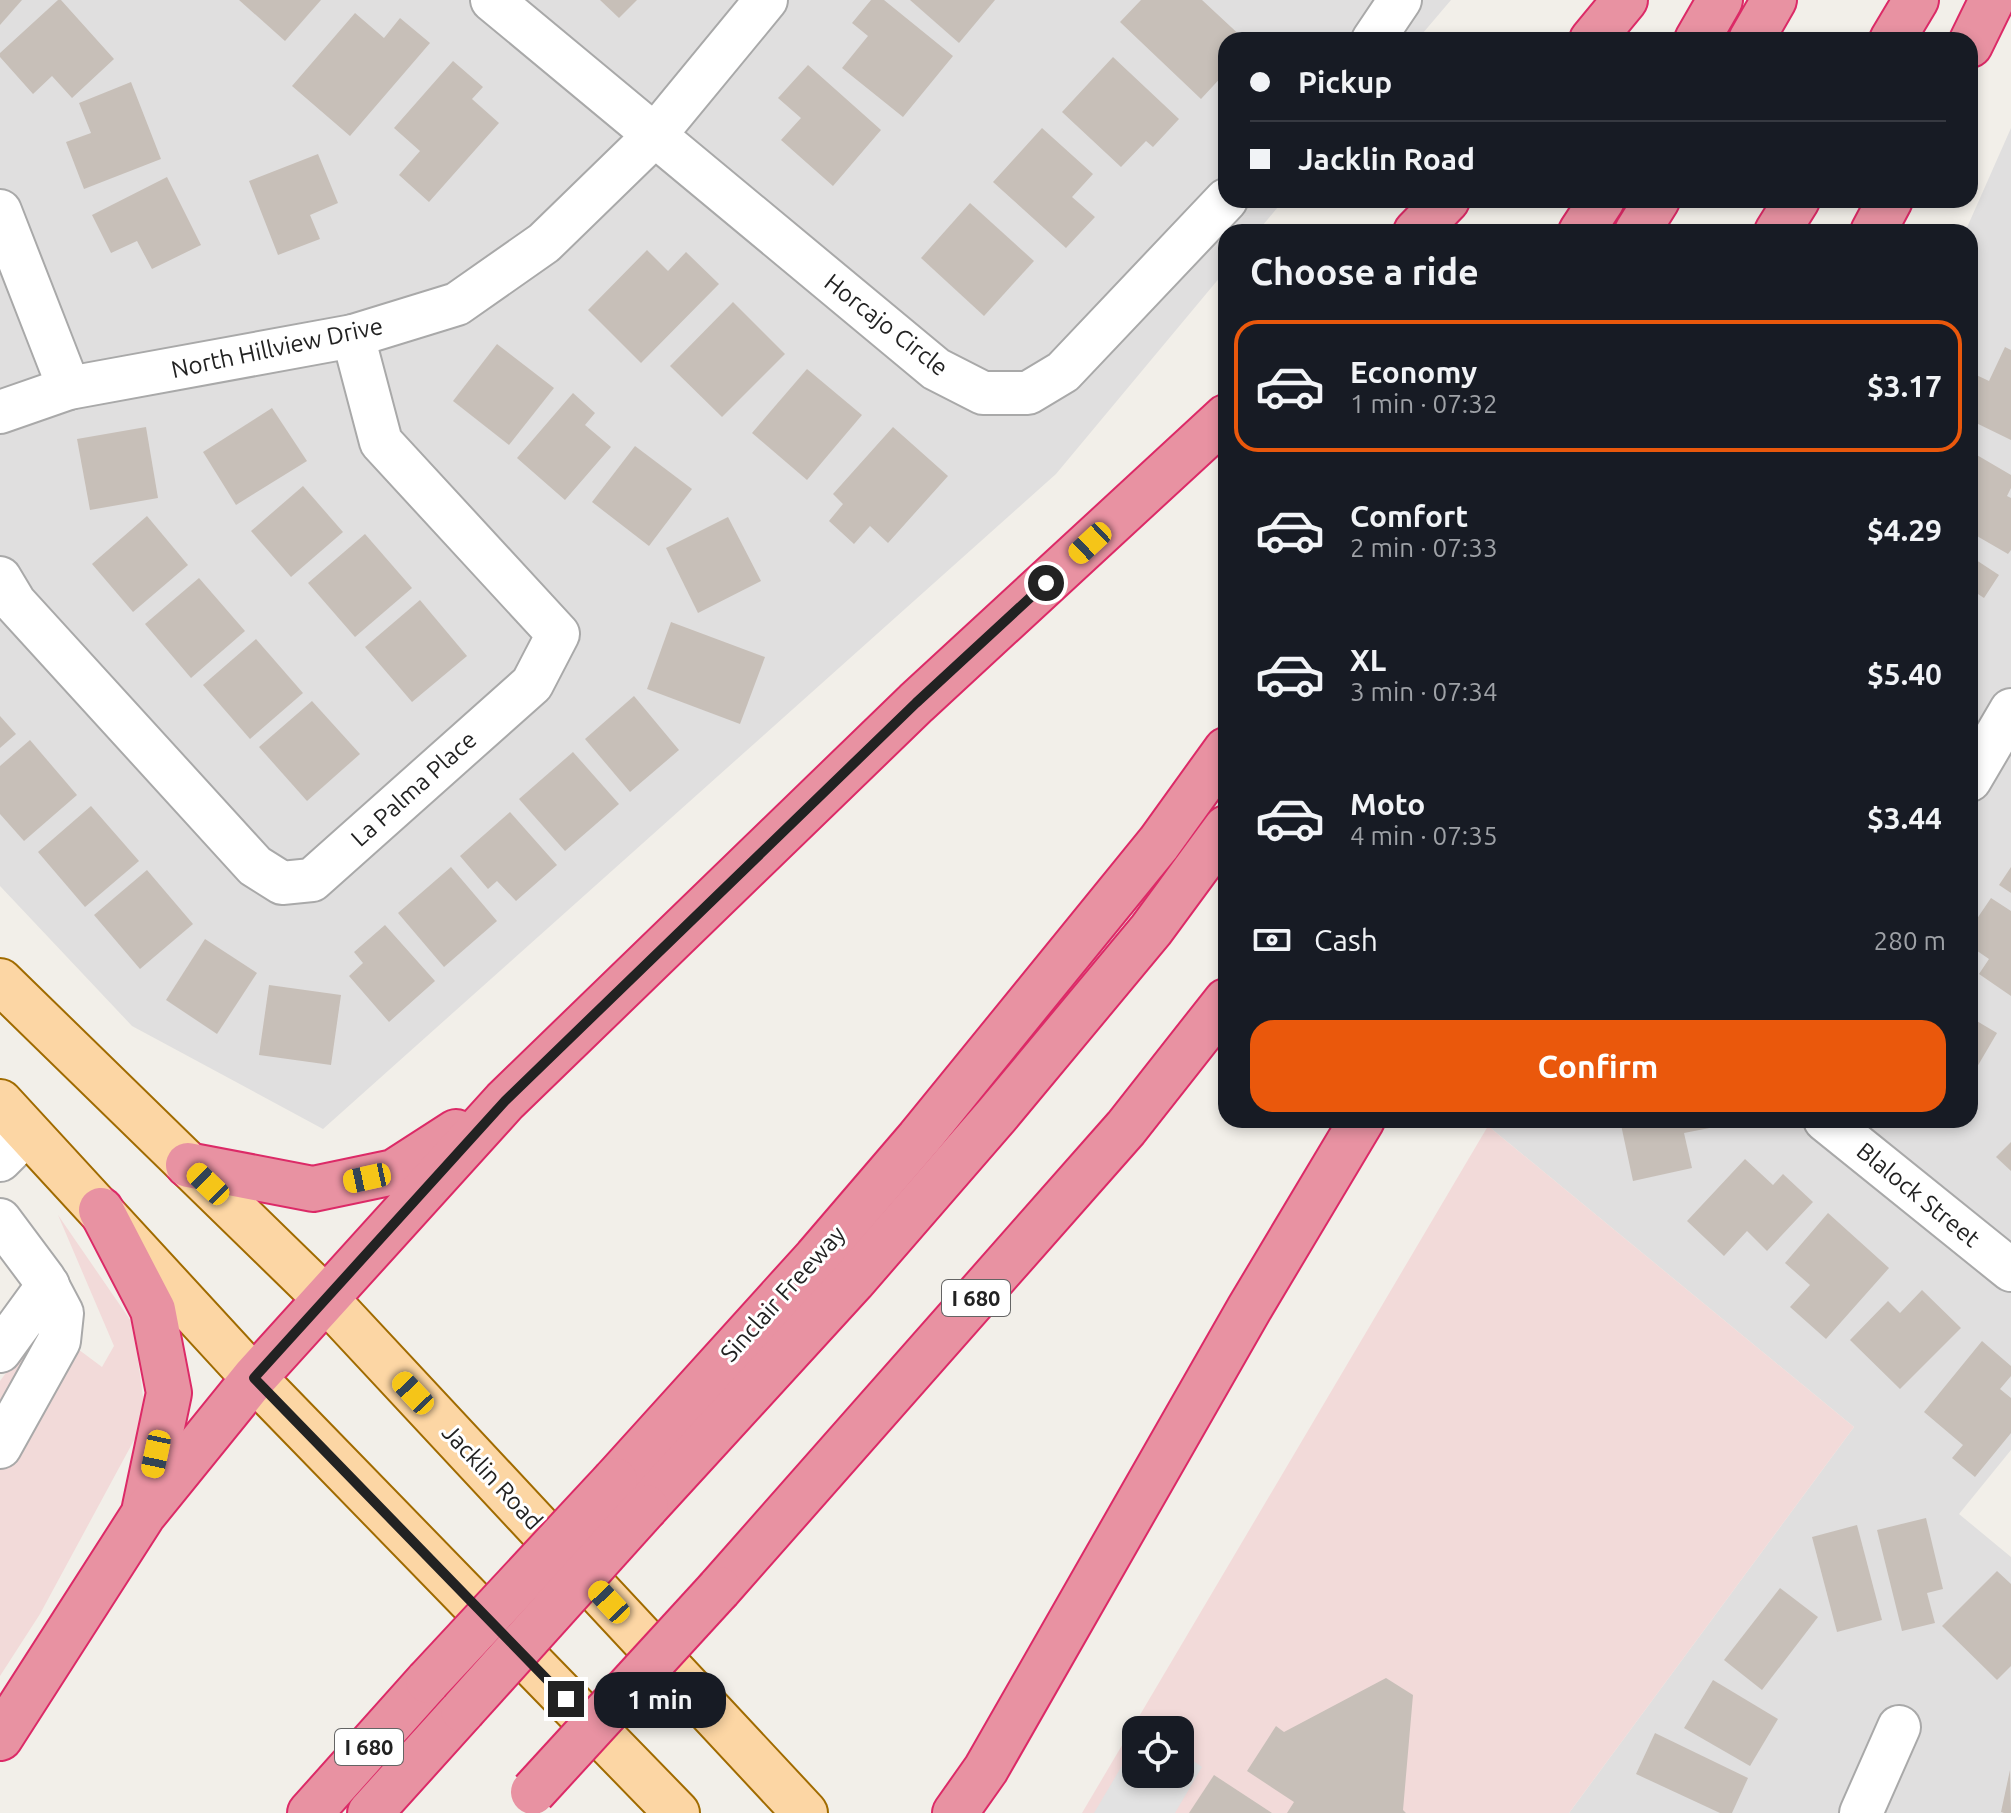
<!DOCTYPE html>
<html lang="en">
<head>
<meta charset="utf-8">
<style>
	body { margin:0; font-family:Ubuntu,sans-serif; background:#242831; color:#f1f3f6; height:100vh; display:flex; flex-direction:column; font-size:30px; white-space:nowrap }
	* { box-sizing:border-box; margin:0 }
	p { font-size:26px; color:#9ea1a6 }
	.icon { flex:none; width:44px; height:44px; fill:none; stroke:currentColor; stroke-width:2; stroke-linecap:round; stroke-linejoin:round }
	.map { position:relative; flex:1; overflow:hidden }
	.drawer { position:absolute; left:1218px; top:224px; width:760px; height:904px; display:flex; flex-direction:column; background:#171b24; border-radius:24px; box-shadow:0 4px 12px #0003 }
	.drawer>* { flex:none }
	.hud { position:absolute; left:1218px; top:32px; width:760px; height:176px; border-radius:24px; box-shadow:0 4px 12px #0003; display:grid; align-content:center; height:176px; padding:0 32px; background:#171b24 }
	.fabs { position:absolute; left:1122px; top:1716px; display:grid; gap:16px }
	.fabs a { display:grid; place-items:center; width:72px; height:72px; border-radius:16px; background:#171b24; box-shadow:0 4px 12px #0003; font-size:40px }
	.end { position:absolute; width:36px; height:36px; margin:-18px; border:10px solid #222; background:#fff; box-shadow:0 0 0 4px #fff }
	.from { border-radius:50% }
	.bubble { position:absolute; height:56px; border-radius:24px; background:#171b24; box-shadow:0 4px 12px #0003; font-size:26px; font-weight:700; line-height:56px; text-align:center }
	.car { position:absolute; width:24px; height:48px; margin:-24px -12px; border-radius:10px; box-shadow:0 0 6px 2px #0007; background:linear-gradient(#f5c518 24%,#345 0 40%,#f5c518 0 76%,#345 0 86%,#f5c518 0) }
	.hud b { display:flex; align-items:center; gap:28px; height:76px; font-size:30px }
	.hud b+b { border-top:2px solid #363941 }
	.hud i { width:20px; height:20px; background:#f1f3f6 }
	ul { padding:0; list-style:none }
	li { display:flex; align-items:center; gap:24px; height:132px; margin:0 16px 12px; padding:0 16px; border:4px solid transparent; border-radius:24px }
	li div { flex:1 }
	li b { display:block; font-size:30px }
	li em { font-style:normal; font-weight:700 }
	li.on { border-color:#ea580c }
	li>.icon { width:72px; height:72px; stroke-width:1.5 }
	h2 { padding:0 32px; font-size:36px; line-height:96px }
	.pay { display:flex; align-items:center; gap:20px; height:88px; padding:0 32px; font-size:30px }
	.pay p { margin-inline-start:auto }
	.cta { display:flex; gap:16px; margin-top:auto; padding:16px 32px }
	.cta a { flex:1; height:92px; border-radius:24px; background:#ea580c; color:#fff; font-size:32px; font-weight:700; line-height:92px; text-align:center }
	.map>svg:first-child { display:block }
</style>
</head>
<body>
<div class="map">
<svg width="2011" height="1813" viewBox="0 0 2011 1813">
	<rect width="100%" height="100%" fill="#f2efe9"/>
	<g fill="#e0dfdf">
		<polygon points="0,0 1451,0 1417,40 1226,40 1226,200 1284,200 1257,232 1226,232 1226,270 1056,474 323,1129 132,1026 0,886"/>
		<polygon points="2011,128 2011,1450 1959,1514 2011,1557 2011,1813 1569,1813 1854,1427 1488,1126 1492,1120 1970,1120 1970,232 1965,232"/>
	</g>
	<g fill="#f2dad9" fill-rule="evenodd">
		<path d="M 1488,1126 L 1854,1427 L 1569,1813 L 1082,1813 ZM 1136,1730 L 1180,1730 L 1180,1774 L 1136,1774 Z"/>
		<polygon points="58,1215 133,1324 146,1418 40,1614 0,1676 0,1381 43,1323 102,1367 114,1346"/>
	</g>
	<polygon fill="#e2e2e2" points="1136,1742 1136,1774 1180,1774 1180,1752 1202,1767 1175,1813 1094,1813"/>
	<g fill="#c7bfb8">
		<polygon points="0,0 22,0 0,25"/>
		<polygon points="58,0 61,0 114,59 72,98 52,76 33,94 0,57 0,53"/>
		<polygon points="239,0 321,0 285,41"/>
		<polygon points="600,0 637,0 619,18"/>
		<polygon points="871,0 884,0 953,56 903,117 842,68 868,36 852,23"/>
		<polygon points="910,0 995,0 959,43"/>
		<polygon points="1141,0 1202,0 1245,40 1226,40 1226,72 1201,99 1120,22"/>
		<polygon points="355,13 384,38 400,18 430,43 350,136 292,86"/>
		<polygon points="1113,57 1179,119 1153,147 1146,141 1121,167 1062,112"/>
		<polygon points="453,61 483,87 472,99 499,123 429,202 399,175 420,151 394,128"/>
		<polygon points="808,65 881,130 833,186 781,140 801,118 778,98"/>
		<polygon points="131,82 161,159 84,189 66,142 91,133 79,103"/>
		<polygon points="1042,128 1093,174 1072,197 1095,217 1066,248 993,182"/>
		<polygon points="318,154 338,203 310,215 320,239 278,255 249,181"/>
		<polygon points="167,177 201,245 152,269 137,241 111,253 92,215"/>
		<polygon points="970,203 1034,261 984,316 921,258"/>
		<polygon points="647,250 668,271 686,252 719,284 641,363 588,310"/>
		<polygon points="733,302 785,354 722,417 670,366"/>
		<polygon points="497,344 554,388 509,445 453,401"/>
		<polygon points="2005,347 2011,350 2011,440 1970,420 1970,372 1989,381"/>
		<polygon points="807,369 862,415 807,480 752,433"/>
		<polygon points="573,393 595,413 585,425 611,447 565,500 517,458"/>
		<polygon points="272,408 307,461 236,505 203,452"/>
		<polygon points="146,427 158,498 90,510 77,439"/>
		<polygon points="893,427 948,476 888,543 870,526 854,544 829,521 843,504 833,494"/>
		<polygon points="635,446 692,489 649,546 592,502"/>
		<polygon points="1970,451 2011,475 2011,488 2007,496 2011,498 2011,550 2008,554 1970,532"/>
		<polygon points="303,486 343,532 291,577 251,531"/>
		<polygon points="147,516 188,565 133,612 92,564"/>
		<polygon points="728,517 761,581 698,613 666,548"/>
		<polygon points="365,534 412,588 355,637 308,583"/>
		<polygon points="1970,556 1999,575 1984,598 1978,594 1970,606"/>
		<polygon points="199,578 245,631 191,678 145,624"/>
		<polygon points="420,600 467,656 412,702 365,647"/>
		<polygon points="671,622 765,657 740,724 647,689"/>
		<polygon points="256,639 303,693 250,739 203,685"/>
		<polygon points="634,696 679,750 630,792 585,739"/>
		<polygon points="312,701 360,754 307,801 259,747"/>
		<polygon points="0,716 16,734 0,748"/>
		<polygon points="30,740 77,795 24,841 0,814 0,766"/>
		<polygon points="573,752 619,804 565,851 519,799"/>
		<polygon points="91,806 139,861 85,907 38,852"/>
		<polygon points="510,812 557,865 516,901 497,881 488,889 460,856"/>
		<polygon points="451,867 497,921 444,967 398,913"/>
		<polygon points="2011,867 2011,893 1999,885"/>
		<polygon points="147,870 193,924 140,969 94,915"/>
		<polygon points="1991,898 2011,911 2011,996 1979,974 1989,959 1970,946 1970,929"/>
		<polygon points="385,925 435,981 389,1022 349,976 363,963 354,952"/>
		<polygon points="205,939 257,973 217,1034 166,1000"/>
		<polygon points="269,985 341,995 331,1065 259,1055"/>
		<polygon points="1970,1017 1997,1033 1970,1079"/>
		<polygon points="1620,1120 1724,1120 1725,1125 1684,1133 1692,1168 1633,1181"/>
		<polygon points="2011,1142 2011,1171 1996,1157"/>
		<polygon points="1745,1159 1773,1185 1783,1174 1813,1202 1767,1251 1747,1231 1724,1256 1687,1221"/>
		<polygon points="1828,1213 1889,1268 1826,1339 1790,1307 1810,1285 1785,1263"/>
		<polygon points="1922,1290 1961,1328 1900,1389 1850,1340 1888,1301 1900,1313"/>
		<polygon points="1982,1341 2011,1366 2011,1376 2000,1389 2011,1398 2011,1433 1975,1477 1952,1458 1963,1445 1924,1412"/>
		<polygon points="1926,1518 1943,1589 1927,1593 1935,1623 1902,1631 1877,1530"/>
		<polygon points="1857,1525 1882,1620 1837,1632 1812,1537"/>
		<polygon points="1997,1571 2011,1584 2011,1666 1997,1680 1942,1626"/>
		<polygon points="1780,1588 1818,1617 1762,1690 1724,1660"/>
		<polygon points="1386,1678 1413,1695 1403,1810 1406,1813 1287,1813 1294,1802 1247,1771 1276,1726 1284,1732"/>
		<polygon points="1713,1680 1778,1719 1750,1766 1684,1728"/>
		<polygon points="1655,1733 1748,1778 1732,1813 1720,1813 1636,1774"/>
		<polygon points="2010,1770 2011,1813 2004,1813 2001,1812"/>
		<polygon points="1214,1775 1272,1813 1189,1813"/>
	</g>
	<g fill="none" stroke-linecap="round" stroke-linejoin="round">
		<g stroke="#a9a9a9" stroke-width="46">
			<g id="minor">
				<polyline points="492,0 936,369 983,393 1028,393 1063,372 1226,200"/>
				<polyline points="1373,40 1400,0"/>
				<polyline points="0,211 69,388"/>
				<polyline points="0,412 69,388 353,336 457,304 544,243 654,136 766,0"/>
				<polyline points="0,578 15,603 255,866 282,883 312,880 532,684 558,634 381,442 353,336"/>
				<polyline points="1970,780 2011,710"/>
				<polyline points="1825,1120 2011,1270"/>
				<polyline points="0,1160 28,1132"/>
				<polyline points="0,1220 44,1279 62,1313 59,1341 0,1447"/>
				<polyline points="0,1351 48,1285"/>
				<polyline points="1861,1813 1899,1727"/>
			</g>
		</g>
		<g stroke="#a06b00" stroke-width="48">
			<g id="major">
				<polyline points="0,981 326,1299 805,1813"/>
				<polyline points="0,1102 254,1378 677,1813"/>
			</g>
		</g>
		<g stroke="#dc2a67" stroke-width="48">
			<g id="highway">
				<polyline points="1592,40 1625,0"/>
				<polyline points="1697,40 1720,0"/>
				<polyline points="1751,40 1774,0"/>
				<polyline points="1892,40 1916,0"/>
				<polyline points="1970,45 1992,0"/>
				<polyline points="1416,232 1447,200"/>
				<polyline points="1581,232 1602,200"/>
				<polyline points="1637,232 1657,200"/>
				<polyline points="1777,232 1797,200"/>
				<polyline points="1873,232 1890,200"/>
				<polyline points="188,1165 313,1189 394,1172 456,1132"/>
				<polyline points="101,1210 153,1310 169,1393 145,1507"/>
				<polyline points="615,1480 816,1258 919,1138 1159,843 1226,750"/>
				<polyline points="646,1507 853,1281 997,1115 1151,930 1226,828"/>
				<polyline points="719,1589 1126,1128 1226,1001"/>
				<polyline points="0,1738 143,1515 254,1378 505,1101 916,703 1226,417"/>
				<polyline points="310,1813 428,1681"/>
				<polyline points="370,1813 463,1710"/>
				<polyline points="955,1813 986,1769 1249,1309 1362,1120"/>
			</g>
		</g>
		<use href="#minor" stroke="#fff" stroke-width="42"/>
		<use href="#major" stroke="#fcd6a4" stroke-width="44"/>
		<use href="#highway" stroke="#e892a2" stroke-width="44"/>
		<g stroke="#dc2a67" stroke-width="48" stroke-linecap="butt">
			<g id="highway-bridge">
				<polyline points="428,1681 615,1480"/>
				<polyline points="463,1710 646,1507"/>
				<polyline points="533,1792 719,1589"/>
			</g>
		</g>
		<use href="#highway-bridge" stroke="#e892a2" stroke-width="44"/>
	</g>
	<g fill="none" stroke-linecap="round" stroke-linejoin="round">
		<polyline stroke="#222" stroke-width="10" points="566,1699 254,1378 505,1101 916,703 1046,583"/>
	</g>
	<g text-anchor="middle" stroke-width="6" stroke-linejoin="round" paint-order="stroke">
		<g fill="#fff" stroke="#646464" stroke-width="2">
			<rect x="942" y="1280" width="68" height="36" rx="6"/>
			<rect x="335" y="1729" width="68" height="36" rx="6"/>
		</g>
		<g font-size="22" font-weight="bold" fill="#222">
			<text x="976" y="1306">I 680</text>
			<text x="369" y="1755">I 680</text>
		</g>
		<g font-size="24" fill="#222" stroke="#fff">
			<text transform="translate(886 325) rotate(38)" y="8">Horcajo Circle</text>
			<text transform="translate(277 348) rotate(-12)" y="8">North Hillview Drive</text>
			<text transform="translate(414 789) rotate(-42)" y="8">La Palma Place</text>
			<text transform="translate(1918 1195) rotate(39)" y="8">Blalock Street</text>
			<text transform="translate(783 1294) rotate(-48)" y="8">Sinclair Freeway</text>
			<text transform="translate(492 1477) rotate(47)" y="8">Jacklin Road</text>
		</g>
	</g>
</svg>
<div class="fabs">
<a><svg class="icon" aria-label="locate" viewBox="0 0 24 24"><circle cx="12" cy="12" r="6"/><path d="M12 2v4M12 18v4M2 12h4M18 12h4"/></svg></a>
</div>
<i class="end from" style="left:1046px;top:583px"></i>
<i class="end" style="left:566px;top:1699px"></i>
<div class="bubble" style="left:594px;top:1672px;width:132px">1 min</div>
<i class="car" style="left:1090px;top:543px;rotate:227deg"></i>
<i class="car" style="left:367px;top:1178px;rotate:258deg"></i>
<i class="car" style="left:208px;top:1184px;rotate:314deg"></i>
<i class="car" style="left:413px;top:1393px;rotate:317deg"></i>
<i class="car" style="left:156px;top:1454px;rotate:192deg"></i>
<i class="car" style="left:609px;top:1602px;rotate:317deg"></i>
<div class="hud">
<b><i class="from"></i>Pickup</b>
<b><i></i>Jacklin Road</b>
</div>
<section class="drawer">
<h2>Choose a ride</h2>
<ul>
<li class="on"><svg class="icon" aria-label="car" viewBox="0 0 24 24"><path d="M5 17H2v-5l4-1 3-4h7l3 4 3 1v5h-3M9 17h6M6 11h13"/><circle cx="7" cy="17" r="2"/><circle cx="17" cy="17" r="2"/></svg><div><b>Economy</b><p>1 min · 07:32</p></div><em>$3.17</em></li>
<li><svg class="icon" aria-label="car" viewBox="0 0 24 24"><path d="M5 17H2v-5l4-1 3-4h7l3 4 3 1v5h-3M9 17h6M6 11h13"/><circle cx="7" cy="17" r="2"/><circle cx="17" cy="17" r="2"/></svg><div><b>Comfort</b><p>2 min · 07:33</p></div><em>$4.29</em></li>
<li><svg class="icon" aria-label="car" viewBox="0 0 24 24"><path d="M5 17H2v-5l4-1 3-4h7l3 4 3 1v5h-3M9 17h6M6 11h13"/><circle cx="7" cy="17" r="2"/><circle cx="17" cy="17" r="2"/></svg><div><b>XL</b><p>3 min · 07:34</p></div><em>$5.40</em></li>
<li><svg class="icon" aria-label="car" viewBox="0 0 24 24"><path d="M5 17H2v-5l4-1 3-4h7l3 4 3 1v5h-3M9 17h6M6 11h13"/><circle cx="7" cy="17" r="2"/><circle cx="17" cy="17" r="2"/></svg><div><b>Moto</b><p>4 min · 07:35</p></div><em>$3.44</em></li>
</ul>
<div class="pay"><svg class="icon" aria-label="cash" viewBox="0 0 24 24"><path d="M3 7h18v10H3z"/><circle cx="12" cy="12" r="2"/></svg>Cash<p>280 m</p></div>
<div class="cta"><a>Confirm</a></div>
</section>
</div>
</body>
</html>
